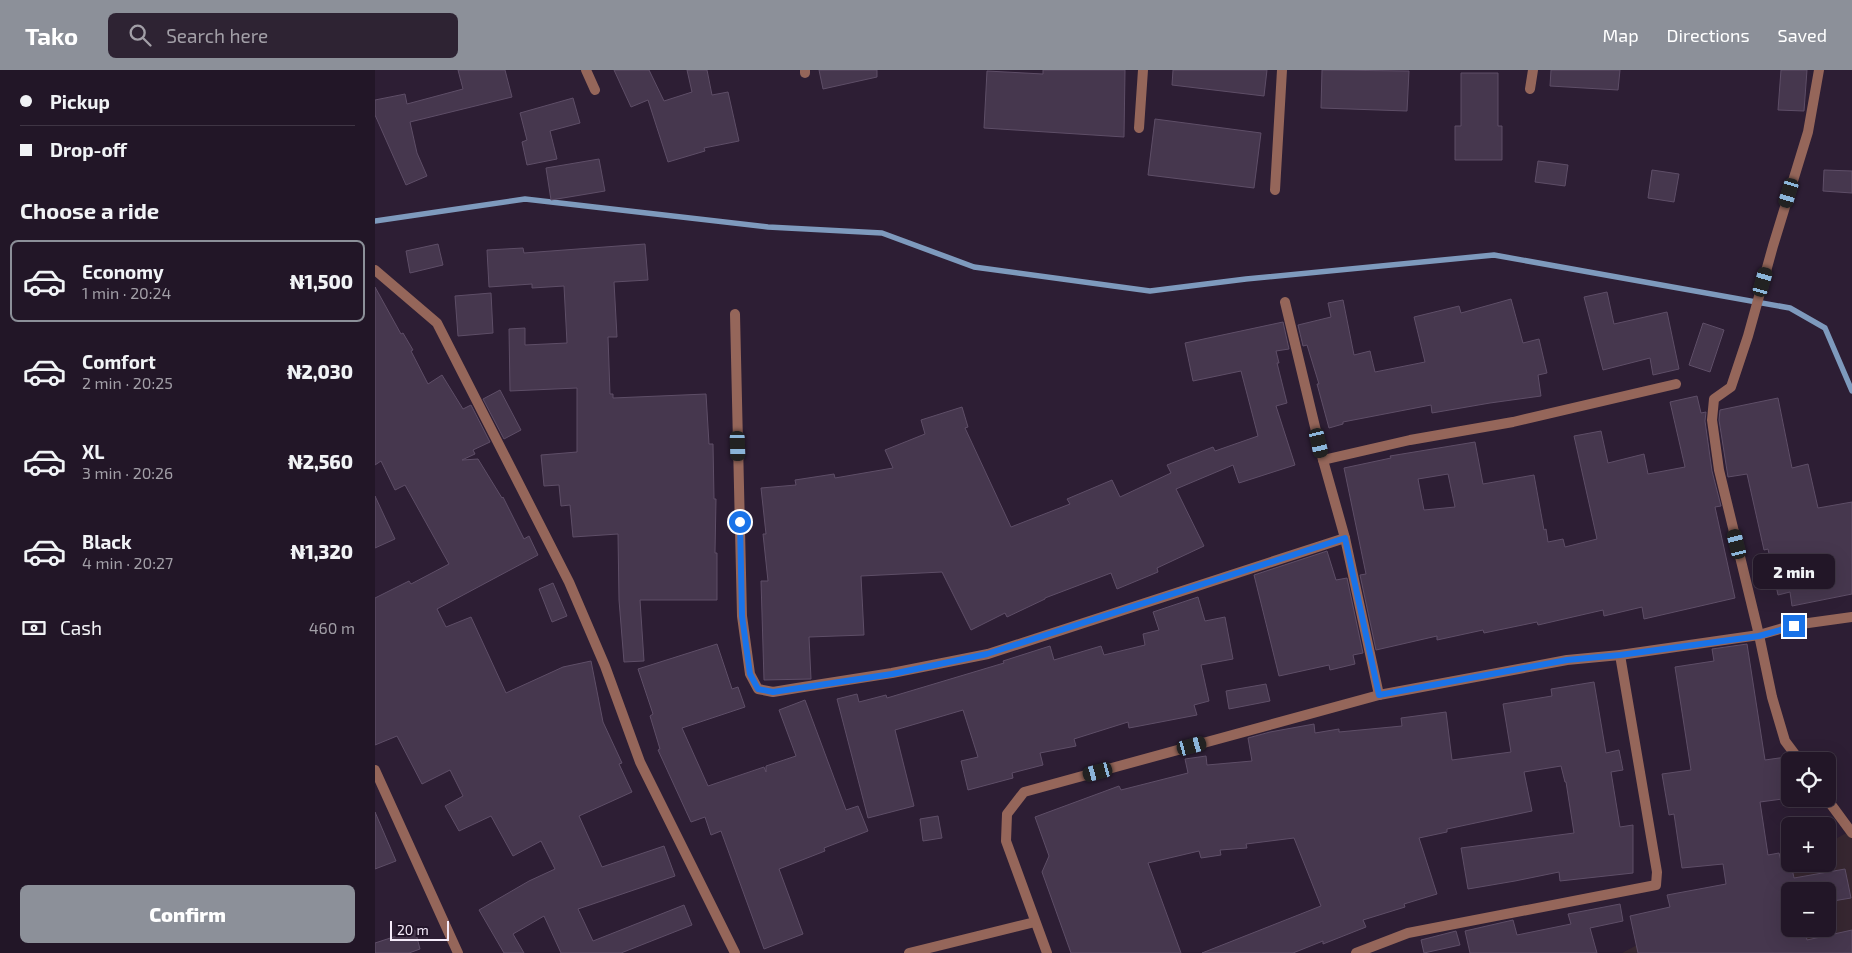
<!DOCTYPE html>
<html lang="en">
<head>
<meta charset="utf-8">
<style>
	body { margin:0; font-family:"Exo 2",sans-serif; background:#2e2333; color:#f1f3f6; height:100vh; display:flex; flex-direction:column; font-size:19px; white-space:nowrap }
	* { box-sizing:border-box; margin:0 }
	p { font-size:16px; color:#a29fa7 }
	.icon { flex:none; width:28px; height:28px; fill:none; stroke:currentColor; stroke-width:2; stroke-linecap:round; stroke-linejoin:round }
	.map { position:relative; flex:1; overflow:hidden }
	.drawer { display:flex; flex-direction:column; background:#221627; width:375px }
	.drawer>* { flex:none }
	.top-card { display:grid; align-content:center; height:110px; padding:0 20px; background:#221627 }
	.tools { position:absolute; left:1406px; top:682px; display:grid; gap:10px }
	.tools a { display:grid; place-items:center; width:55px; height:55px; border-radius:8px; background:#221627; box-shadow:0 5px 20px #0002,0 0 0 1px #3f3544; font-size:25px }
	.scale { position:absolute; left:15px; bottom:12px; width:59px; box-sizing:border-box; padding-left:5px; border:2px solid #f5ebfa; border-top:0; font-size:14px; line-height:18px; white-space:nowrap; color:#f5ebfa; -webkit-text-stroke:4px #23152a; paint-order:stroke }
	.end { position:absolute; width:22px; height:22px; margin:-11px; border:6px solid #1a73e8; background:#fff; box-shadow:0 0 0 2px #fff }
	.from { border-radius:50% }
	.bubble { position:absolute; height:35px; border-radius:8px; background:#221627; box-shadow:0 5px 20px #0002,0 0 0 1px #3f3544; font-size:16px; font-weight:800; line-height:35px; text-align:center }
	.car { position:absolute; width:15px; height:30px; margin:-15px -8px; border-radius:6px; box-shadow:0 0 4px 1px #0007; background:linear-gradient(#222 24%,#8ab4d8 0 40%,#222 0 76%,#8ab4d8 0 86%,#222 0) }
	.top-card b { display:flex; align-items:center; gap:18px; height:48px; font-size:19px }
	.top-card b+b { border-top:1px solid #3f3544 }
	.top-card i { width:12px; height:12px; background:#f1f3f6 }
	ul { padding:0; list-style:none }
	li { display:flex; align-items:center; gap:15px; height:82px; margin:0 10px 8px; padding:0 10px; border:2px solid transparent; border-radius:8px }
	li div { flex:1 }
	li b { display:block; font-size:19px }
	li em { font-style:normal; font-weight:800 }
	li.active { border-color:#8c9099 }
	li>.icon { width:45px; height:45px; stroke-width:1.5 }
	h2 { padding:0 20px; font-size:22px; line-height:60px }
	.pay { display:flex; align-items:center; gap:12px; height:55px; padding:0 20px; font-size:19px }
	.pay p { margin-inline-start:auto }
	.button { display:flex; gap:10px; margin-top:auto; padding:10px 20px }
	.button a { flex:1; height:58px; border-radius:8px; background:#8c9099; color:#fff; font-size:20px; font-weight:800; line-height:58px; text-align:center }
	header { display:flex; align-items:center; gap:30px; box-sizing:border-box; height:70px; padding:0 25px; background:#8c9099; color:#fff }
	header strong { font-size:24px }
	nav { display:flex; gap:28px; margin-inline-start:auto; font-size:18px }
	.search { width:350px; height:45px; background:#2e2333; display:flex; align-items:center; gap:12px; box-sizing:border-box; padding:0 18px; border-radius:8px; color:#a29fa7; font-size:19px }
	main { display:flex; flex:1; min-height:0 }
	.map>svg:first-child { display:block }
</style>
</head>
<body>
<header>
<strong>Tako</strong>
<div class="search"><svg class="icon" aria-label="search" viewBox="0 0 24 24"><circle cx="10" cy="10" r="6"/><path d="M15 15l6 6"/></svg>Search here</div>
<nav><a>Map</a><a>Directions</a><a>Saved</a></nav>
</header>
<main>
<section class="drawer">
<div class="top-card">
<b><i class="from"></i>Pickup</b>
<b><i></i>Drop-off</b>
</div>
<h2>Choose a ride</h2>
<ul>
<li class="active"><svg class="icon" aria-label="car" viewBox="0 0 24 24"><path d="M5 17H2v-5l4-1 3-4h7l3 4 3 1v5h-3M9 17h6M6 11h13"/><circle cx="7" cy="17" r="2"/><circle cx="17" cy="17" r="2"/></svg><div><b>Economy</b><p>1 min · 20:24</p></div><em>₦1,500</em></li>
<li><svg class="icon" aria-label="car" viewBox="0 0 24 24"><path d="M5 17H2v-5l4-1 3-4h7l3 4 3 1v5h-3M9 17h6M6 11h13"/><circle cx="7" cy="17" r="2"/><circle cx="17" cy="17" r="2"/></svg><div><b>Comfort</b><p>2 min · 20:25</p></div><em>₦2,030</em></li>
<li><svg class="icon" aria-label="car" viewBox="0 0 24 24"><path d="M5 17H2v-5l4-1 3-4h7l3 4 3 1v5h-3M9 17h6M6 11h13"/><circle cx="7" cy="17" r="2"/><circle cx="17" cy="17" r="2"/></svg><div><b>XL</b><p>3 min · 20:26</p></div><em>₦2,560</em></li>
<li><svg class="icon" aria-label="car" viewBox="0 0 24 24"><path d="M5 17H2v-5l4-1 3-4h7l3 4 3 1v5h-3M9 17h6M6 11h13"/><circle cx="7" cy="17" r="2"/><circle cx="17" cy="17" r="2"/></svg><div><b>Black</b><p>4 min · 20:27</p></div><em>₦1,320</em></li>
</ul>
<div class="pay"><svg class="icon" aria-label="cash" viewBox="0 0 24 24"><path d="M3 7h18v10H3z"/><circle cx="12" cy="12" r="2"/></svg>Cash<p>460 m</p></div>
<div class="button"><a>Confirm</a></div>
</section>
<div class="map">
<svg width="1477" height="883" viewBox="0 0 1477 883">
	<rect width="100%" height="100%" fill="#2d1e34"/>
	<path fill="#372731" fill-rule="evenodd" d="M 1477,760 L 1477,883 L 1247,883 L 1415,793 L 1452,794 L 1453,773 ZM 1415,821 L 1452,821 L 1452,859 L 1415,859 Z"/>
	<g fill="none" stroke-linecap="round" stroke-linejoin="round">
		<polyline stroke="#7e9abd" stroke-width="5.5" points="0,151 150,129 393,157 507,163 599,197 775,221 871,209 1119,185 1415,238 1450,258 1477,321"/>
	</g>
	<g fill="#46374e" stroke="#5e4e67" fill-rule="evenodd">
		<polygon points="83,0 130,0 137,27 35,52 42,83 52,106 31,115 0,45 0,30 30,24 32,34 88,19"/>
		<polygon points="239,0 274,0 289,31 317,22 312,0 332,0 337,25 353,22 364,71 329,78 330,81 293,92 273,30 256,37"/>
		<polygon points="444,0 502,0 502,7 448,19"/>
		<polygon points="668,0 750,0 749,67 609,58 612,1 668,4"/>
		<polygon points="798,0 892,0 889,26 797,15"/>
		<polygon points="947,0 1034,1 1032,41 946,38"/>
		<polygon points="1176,0 1245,0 1243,20 1175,16"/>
		<polygon points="1406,0 1432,0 1429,41 1403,40"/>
		<polygon points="1086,3 1123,3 1123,56 1127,56 1127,90 1080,90 1080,56 1086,56"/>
		<polygon points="198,28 205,53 175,61 182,89 152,95 147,72 152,70 145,43"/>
		<polygon points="780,49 886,63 879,118 773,105"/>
		<polygon points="224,89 230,121 176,130 171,98"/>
		<polygon points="1163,91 1193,95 1190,116 1160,112"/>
		<polygon points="1277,100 1304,104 1299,132 1273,128"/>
		<polygon points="1449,100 1477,101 1477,123 1448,121"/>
		<polygon points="63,174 68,195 35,203 31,181"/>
		<polygon points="270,174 273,210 239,212 242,267 233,267 235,324 238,324 238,328 331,324 334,374 338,374 339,429 341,429 340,483 342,483 342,530 265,530 269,591 249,592 244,530 243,464 198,467 195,435 186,436 184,415 169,416 166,385 202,382 202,318 135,321 134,259 150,258 150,275 192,273 189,216 157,218 157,214 114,217 112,180 148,178 149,183"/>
		<polygon points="0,217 26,264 28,263 38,280 36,281 53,314 67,305 88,339 96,335 115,372 98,380 100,384 87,390 103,389 127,428 128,427 149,469 154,466 163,485 62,539 71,557 96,547 131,623 188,597 216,591 228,652 247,693 244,694 257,722 204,746 227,797 289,776 300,806 203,839 218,871 309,835 317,855 246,883 186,883 169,846 138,864 149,883 129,883 104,840 154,811 180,799 166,771 138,786 116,746 84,761 70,736 88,726 75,700 47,714 22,666 0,675 0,528 34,511 36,514 74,494 30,415 20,420 6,391 0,395"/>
		<polygon points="1232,222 1239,254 1292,242 1304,299 1278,305 1275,288 1228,300 1209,227"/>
		<polygon points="116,223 118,263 83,266 80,226"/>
		<polygon points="1136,229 1148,273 1164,269 1172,303 1163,305 1166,326 1115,333 1057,343 1056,335 968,352 968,354 954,358 942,314 944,314 932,275 928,276 923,255 956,247 953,233 968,230 979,285 995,281 1000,302 1050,292 1039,247 1084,236 1086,243"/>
		<polygon points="908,252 914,279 901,281 904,293 902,293 912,333 901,336 920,395 864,413 858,395 801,419 829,476 782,498 783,502 742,519 736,503 670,528 670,529 632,547 630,543 596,560 567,502 486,506 489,565 434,567 436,609 389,610 386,511 393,511 388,464 391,464 386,418 421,415 420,410 459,404 460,408 518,398 510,380 550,364 546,350 587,337 593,357 590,358 636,457 695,434 692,429 737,410 745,427 796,403 792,395 838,377 840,381 883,366 866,301 818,311 810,273"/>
		<polygon points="1328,253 1349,260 1335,302 1314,295"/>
		<polygon points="125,320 146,360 129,369 108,329"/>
		<path d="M 1322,326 L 1326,343 L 1331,342 L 1330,351 L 1337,401 L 1346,436 L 1340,437 L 1360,528 L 1269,549 L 1267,537 L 1229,546 L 1228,540 L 1163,555 L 1162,552 L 1109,563 L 1108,560 L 1062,570 L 1062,566 L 1001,580 L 985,505 L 991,504 L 969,398 L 1016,388 L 1015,386 L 1100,372 L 1108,414 L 1159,405 L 1169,460 L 1171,459 L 1173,472 L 1188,469 L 1190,477 L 1222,469 L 1199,366 L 1226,361 L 1233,393 L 1269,384 L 1273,404 L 1310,397 L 1295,332 ZM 1073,404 L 1080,437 L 1049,440 L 1043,409 Z"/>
		<polygon points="1403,328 1417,398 1433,394 1443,438 1477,432 1477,524 1417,536 1415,522 1403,525 1393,479 1389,480 1372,404 1353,407 1344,350 1345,340"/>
		<polygon points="0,426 20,469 0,478"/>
		<polygon points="952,481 961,510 972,508 988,583 978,585 980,594 955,600 954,595 904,606 879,505"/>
		<polygon points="178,513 192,546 177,552 164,519"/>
		<polygon points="823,527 830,551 850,547 858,589 826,595 834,631 819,635 822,645 754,658 753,652 699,669 701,676 665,683 668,695 637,703 638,708 593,720 586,691 603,687 588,640 520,660 539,736 493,748 462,629 482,624 484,632 511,625 512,628 629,593 628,591 675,576 679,590 726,576 729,585 770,575 768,564 784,560 778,542"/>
		<polygon points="342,574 357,619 363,617 370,637 307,658 333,716 389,697 391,702 391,696 421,686 404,640 430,630 471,740 483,736 493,761 449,778 450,781 404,799 428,864 389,879 346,761 336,765 330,747 316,752 283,680 285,679 275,646 278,644 263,599"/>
		<polygon points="1372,574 1390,690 1411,687 1415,695 1415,728 1385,732 1393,785 1404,783 1406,791 1415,789 1419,808 1470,799 1476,828 1452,832 1452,821 1415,821 1415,859 1430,859 1432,870 1477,860 1477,883 1263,883 1255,846 1295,837 1292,825 1351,814 1348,794 1307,798 1299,744 1294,745 1287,704 1316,700 1300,597 1339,591 1337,579"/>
		<polygon points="1219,612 1231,683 1244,680 1248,700 1236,702 1245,757 1258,755 1258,803 1185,811 1184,802 1140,811 1093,819 1086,778 1199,763 1191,712 1190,712 1186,696 1149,702 1157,741 1072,759 1072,762 1044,768 1062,824 1029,834 1030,837 988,850 991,857 948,874 948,871 918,883 827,883 946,836 919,768 871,774 872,778 845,780 846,785 826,788 824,781 773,793 806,883 696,883 667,802 674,786 660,747 744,716 746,720 813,703 810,689 831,686 832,695 877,691 873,668 895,662 939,654 940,663 964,659 964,662 1027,656 1026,648 1071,642 1077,690 1136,682 1128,634 1177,626 1176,619"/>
		<polygon points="891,614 895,631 854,639 851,621"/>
		<polygon points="0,742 21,791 0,799"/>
		<polygon points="563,746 567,768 548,771 545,749"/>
		<polygon points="1245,834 1248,851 1215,858 1222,883 1095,883 1090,861 1138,850 1142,865 1196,854 1193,844"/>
		<polygon points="40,860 45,879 34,883 0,883 0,873"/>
		<polygon points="1081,861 1085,875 1049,883 1046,870"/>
	</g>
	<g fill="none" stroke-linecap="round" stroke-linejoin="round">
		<g stroke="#95665a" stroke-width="10">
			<polyline points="211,0 220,20"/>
			<polyline points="430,0 430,3"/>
			<polyline points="1155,19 1158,0"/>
			<polyline points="764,58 768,0"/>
			<polyline points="900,120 907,0"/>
			<polyline points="0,200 62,253 194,512 230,596 265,692 360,883"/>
			<polyline points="910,232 948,390 970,468 1004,625"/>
			<polyline points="360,244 367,546 375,604 383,619 398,622 422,618 517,603 613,584 970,468"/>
			<polyline points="948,390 1035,370 1138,352 1301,314"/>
			<polyline points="1425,691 1410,671 1397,627 1384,565 1344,400 1337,350 1339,329 1356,317 1373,266 1398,176 1433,62 1444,0"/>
			<polyline points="0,700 83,883"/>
			<polyline points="1452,729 1477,763"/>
			<polyline points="534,883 660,852"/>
			<polyline points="672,883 631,771 632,744 649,722 1004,625 1192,590 1245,585 1384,565 1419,555 1477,547"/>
			<polyline points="981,883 1033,863 1281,815 1282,802 1245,585"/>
		</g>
	</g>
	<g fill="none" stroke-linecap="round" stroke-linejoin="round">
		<polyline stroke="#1a73e8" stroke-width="6" points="365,452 367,546 375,604 383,619 398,622 517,604 612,584 970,468 1004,625 1192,590 1245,585 1384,566 1419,556"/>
	</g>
</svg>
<div class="tools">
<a><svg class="icon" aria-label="locate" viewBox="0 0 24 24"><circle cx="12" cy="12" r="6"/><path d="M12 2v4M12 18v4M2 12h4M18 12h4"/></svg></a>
<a>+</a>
<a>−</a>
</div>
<div class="scale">20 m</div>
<i class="end from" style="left:365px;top:452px"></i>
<i class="end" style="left:1419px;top:556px"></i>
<div class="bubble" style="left:1378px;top:484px;width:82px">2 min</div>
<i class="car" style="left:1414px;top:123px;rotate:197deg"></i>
<i class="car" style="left:1388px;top:212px;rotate:16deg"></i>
<i class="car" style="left:944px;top:373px;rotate:167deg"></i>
<i class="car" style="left:363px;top:376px;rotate:178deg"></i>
<i class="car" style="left:1362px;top:474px;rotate:346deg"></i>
<i class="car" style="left:817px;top:676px;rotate:75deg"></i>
<i class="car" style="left:723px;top:702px;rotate:255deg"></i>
</div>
</main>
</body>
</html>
